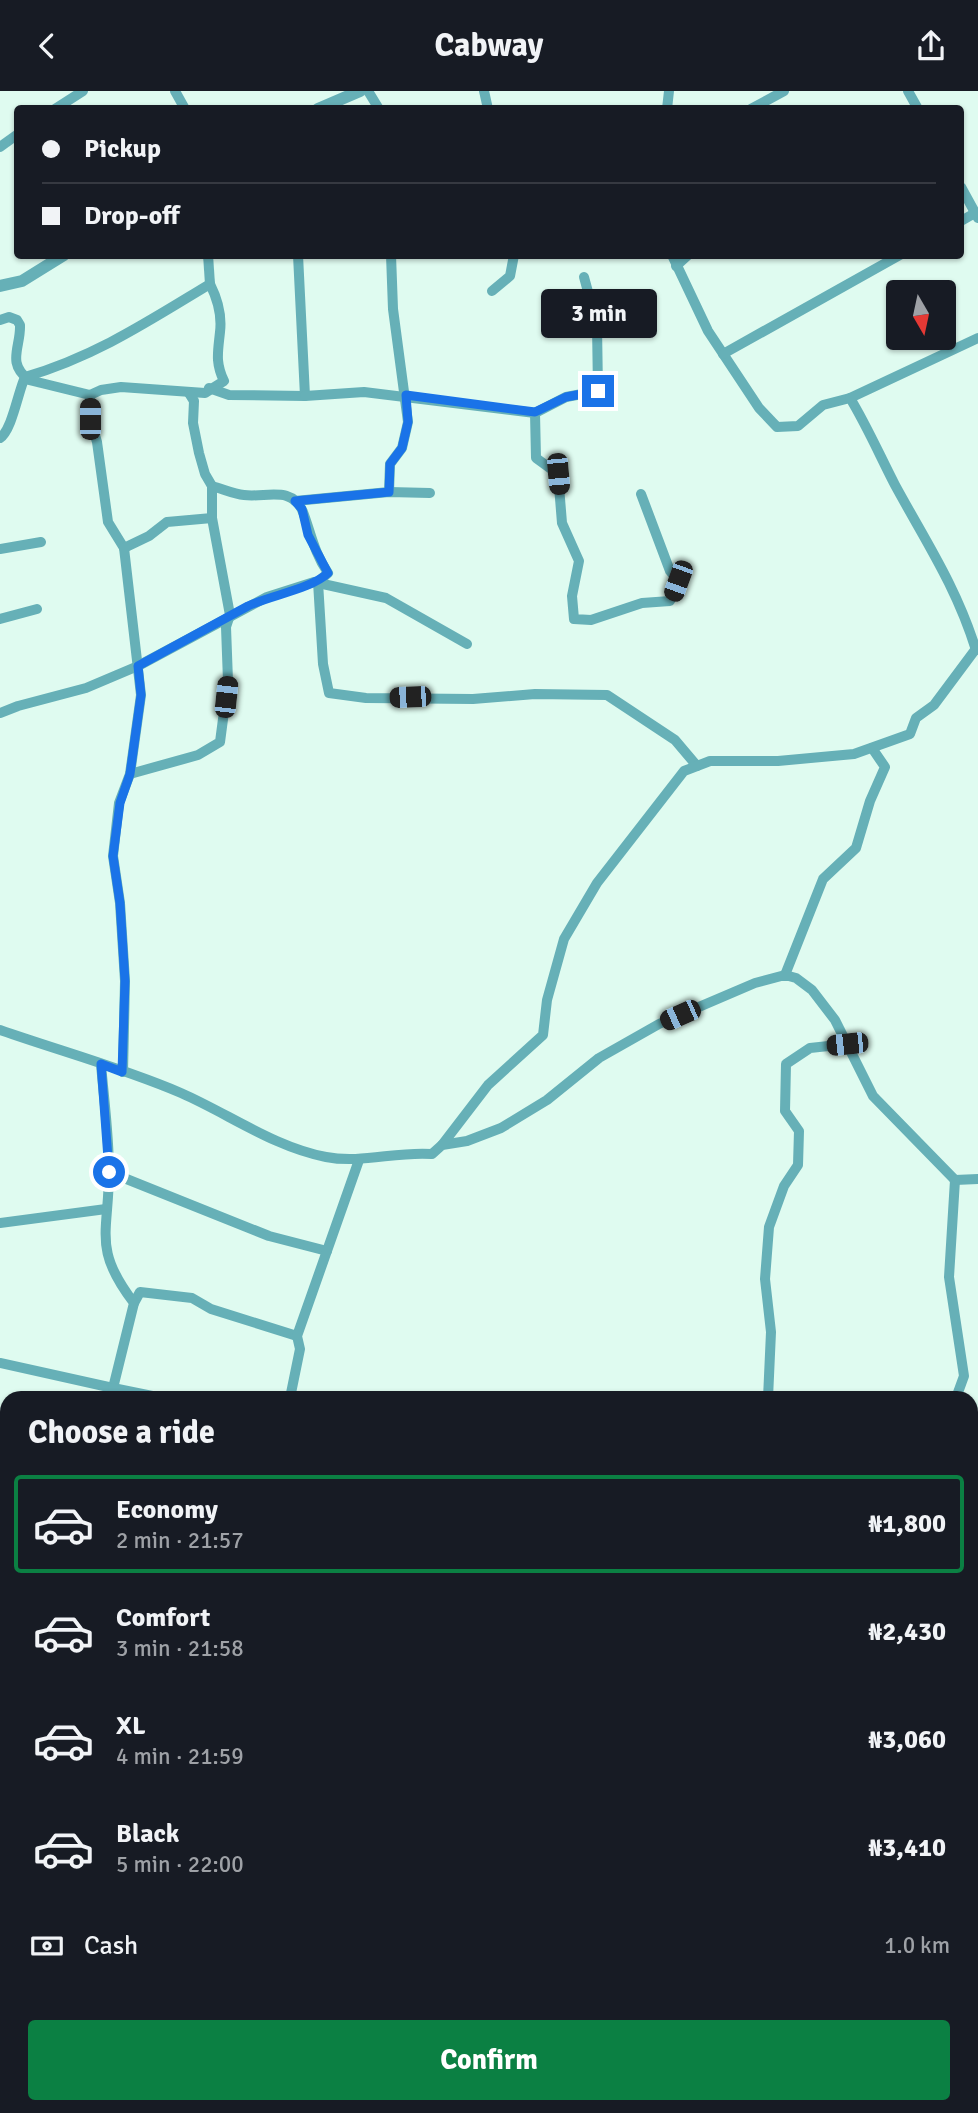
<!DOCTYPE html>
<html lang="en">
<head>
<meta charset="utf-8">
<style>
	body { margin:0; font-family:Signika,sans-serif; background:#20242c; color:#f1f3f6; height:100vh; display:flex; flex-direction:column; font-size:26px; white-space:nowrap }
	* { box-sizing:border-box; margin:0 }
	p { font-size:23px; color:#9ea1a6 }
	.icon { flex:none; width:38px; height:38px; fill:none; stroke:currentColor; stroke-width:2; stroke-linecap:round; stroke-linejoin:round }
	.map { position:relative; flex:1; overflow:hidden }
	.sheet { position:absolute; left:0px; top:1300px; width:978px; height:723px; display:flex; flex-direction:column; background:#171b24; border-radius:21px 21px 0 0; box-shadow:0 2px 5px #0004 }
	.sheet>* { flex:none }
	.hud { position:absolute; left:14px; top:14px; width:950px; height:154px; border-radius:7px; box-shadow:0 2px 5px #0004; display:grid; align-content:center; height:154px; padding:0 28px; background:#171b24 }
	.needle { width:46px; rotate:171deg }
	.controls { position:absolute; left:886px; top:189px; display:grid; gap:14px }
	.controls a { display:grid; place-items:center; width:70px; height:70px; border-radius:7px; background:#171b24; box-shadow:0 2px 5px #0004; font-size:35px }
	.end { position:absolute; width:32px; height:32px; margin:-16px; border:9px solid #1a73e8; background:#fff; box-shadow:0 0 0 4px #fff }
	.from { border-radius:50% }
	.bubble { position:absolute; height:49px; border-radius:7px; background:#171b24; box-shadow:0 2px 5px #0004; font-size:23px; font-weight:700; line-height:49px; text-align:center }
	.car { position:absolute; width:21px; height:42px; margin:-21px -10px; border-radius:9px; box-shadow:0 0 5px 2px #0007; background:linear-gradient(#222 24%,#8ab4d8 0 40%,#222 0 76%,#8ab4d8 0 86%,#222 0) }
	.hud b { display:flex; align-items:center; gap:24px; height:66px; font-size:26px }
	.hud b+b { border-top:2px solid #363941 }
	.hud i { width:18px; height:18px; background:#f1f3f6 }
	ul { padding:0; list-style:none }
	li { display:flex; align-items:center; gap:21px; height:98px; margin:0 14px 10px; padding:0 14px; border:4px solid transparent; border-radius:7px }
	li div { flex:1 }
	li b { display:block; font-size:26px }
	li em { font-style:normal; font-weight:700 }
	li.current { border-color:#0b8043 }
	li>.icon { width:63px; height:63px; stroke-width:1.5 }
	h2 { padding:0 28px; font-size:32px; line-height:84px }
	.pay { display:flex; align-items:center; gap:18px; height:77px; padding:0 28px; font-size:26px }
	.pay p { margin-inline-start:auto }
	.primary-button { display:flex; gap:14px; margin-top:auto; padding:14px 28px }
	.primary-button a { flex:1; height:80px; border-radius:7px; background:#0b8043; color:#fff; font-size:28px; font-weight:700; line-height:80px; text-align:center }
	header { display:flex; justify-content:space-between; align-items:center; height:91px; padding:0 28px; background:#171b24; font-size:32px; font-weight:700 }
	.map>svg:first-child { display:block }
</style>
</head>
<body>
<header><svg class="icon" aria-label="back" viewBox="0 0 24 24"><path d="M15 5l-7 7 7 7"/></svg>Cabway<svg class="icon" aria-label="share" viewBox="0 0 24 24"><path d="M12 15V3M7 8l5-5 5 5M5 13v7h14v-7"/></svg></header>
<div class="map">
<svg width="978" height="2022" viewBox="0 0 978 2022">
	<rect width="100%" height="100%" fill="#dffbf0"/>
	<g fill="none" stroke-linecap="round" stroke-linejoin="round">
		<g stroke="#66b0b7" stroke-width="10">
			<polyline points="175,0 185,18"/>
			<polyline points="368,0 379,18"/>
			<polyline points="484,0 488,18"/>
			<polyline points="908,0 918,18"/>
			<polyline points="55,18 83,0"/>
			<polyline points="667,18 669,0"/>
			<polyline points="751,18 784,0"/>
			<polyline points="0,56 18,43"/>
			<polyline points="961,96 978,127"/>
			<polyline points="961,130 975,122"/>
			<polyline points="208,164 210,193"/>
			<path d="M 672,164 L 708,240 L 759,317 L 777,336 L 798,335 L 823,314 L 850,307 C 867,335 880,365 895,394 C 926,451 956,495 976,559"/>
			<polyline points="676,175 688,164"/>
			<polyline points="492,200 510,185 514,164"/>
			<path d="M 0,229 L 9,226 L 17,229 L 20,234 C 21,256 6,272 29,289 L 90,304 L 101,299 L 121,296 L 205,302 L 224,290 C 215,271 218,261 220,241 C 222,225 217,207 210,193 C 147,231 96,265 25,286 C 18,301 12,339 0,347"/>
			<polyline points="723,263 900,164"/>
			<polyline points="209,297 229,304 305,305 298,164"/>
			<polyline points="90,304 90,328 97,351 108,431 124,457 141,604 130,683 119,712 113,765 120,812 125,890 123,981"/>
			<polyline points="305,305 364,301 535,322 536,367 558,383 562,432 579,470 572,505 574,528 591,529 642,512 670,510 678,490 670,480 641,403"/>
			<polyline points="850,307 978,247"/>
			<polyline points="535,322 566,306 598,300 597,234 584,186"/>
			<path d="M 212,395 C 223,398 234,403 244,404 C 266,407 292,394 303,421 C 311,442 314,462 328,482 L 318,491 L 323,573 L 329,602 L 366,607 L 473,608 L 535,603 L 607,604 L 675,649 L 697,675"/>
			<polyline points="389,401 390,373 402,357 408,331 393,218 391,164"/>
			<polyline points="295,410 389,401 430,402"/>
			<polyline points="124,457 149,445 167,431 212,427"/>
			<polyline points="0,458 41,451"/>
			<polyline points="0,528 37,518"/>
			<polyline points="0,622 18,615 86,597 138,575 267,506 314,491 386,507 467,553"/>
			<polyline points="130,683 198,664 220,651 228,590 226,536 230,524 212,427 212,395 205,383 199,362 193,332 194,310 189,302"/>
			<polyline points="785,884 823,788 856,757 870,710 885,676 872,657"/>
			<path d="M 0,939 C 60,960 123,977 181,1002 C 229,1023 274,1056 326,1066 C 362,1073 396,1060 432,1063 L 442,1054 L 467,1050 L 501,1037 L 547,1009 L 599,967 L 659,933 L 755,892 L 785,884 L 796,887 L 812,899 L 835,929 L 873,1005 L 955,1089 L 978,1088"/>
			<polyline points="442,1054 488,994 543,944 547,909 564,848 597,792 684,680 710,670 778,670 854,663 910,643 916,627 934,614 978,555"/>
			<polyline points="109,1081 269,1145 327,1160"/>
			<polyline points="955,1089 949,1186 964,1285 956,1307"/>
			<polyline points="0,1132 106,1118"/>
			<polyline points="134,1212 140,1201 192,1207 211,1218 297,1245"/>
			<path d="M 0,1272 L 113,1297 L 134,1212 C 92,1157 109,1142 109,1080 C 109,1045 104,1009 101,973"/>
			<polyline points="113,1297 162,1307"/>
			<polyline points="290,1307 300,1258 297,1245 359,1069"/>
			<polyline points="768,1307 771,1241 765,1188 769,1136 784,1095 798,1074 799,1040 785,1020 786,973 810,957 847,953"/>
			<polyline points="0,1384 7,1385"/>
			<polyline points="0,1483 7,1484"/>
			<polyline points="0,1711 7,1684"/>
			<polyline points="0,1820 7,1816"/>
			<polyline points="0,1846 7,1858"/>
			<polyline points="0,1944 7,1941"/>
			<polyline points="92,2016 94,2022"/>
			<polyline points="202,2016 206,2022"/>
		</g>
		<g stroke="#66b0b7" stroke-width="12">
			<polyline points="318,18 360,0"/>
			<polyline points="0,195 22,190 64,164"/>
		</g>
	</g>
	<g fill="none" stroke-linecap="round" stroke-linejoin="round">
		<path stroke="#1a73e8" stroke-width="9" d="M 109,1081 L 101,973 L 122,981 L 125,890 L 120,812 L 113,765 L 120,712 L 130,683 L 141,604 L 138,575 L 248,515 C 272,504 311,498 328,482 L 308,444 L 302,418 L 295,410 L 389,401 L 390,373 L 402,357 L 408,331 L 406,304 L 535,321 L 566,306 L 598,300"/>
	</g>
</svg>
<div class="controls">
<a><svg class="needle" viewBox="-14 -14 28 28"><path d="M0-13l5 13h-10z" fill="#e53935"/><path d="M0 13l5-13h-10z" fill="#9ea1a6"/></svg></a>
</div>
<i class="end from" style="left:109px;top:1081px"></i>
<i class="end" style="left:598px;top:300px"></i>
<div class="bubble" style="left:541px;top:198px;width:116px">3 min</div>
<i class="car" style="left:90px;top:328px;rotate:0deg"></i>
<i class="car" style="left:558px;top:383px;rotate:175deg"></i>
<i class="car" style="left:678px;top:490px;rotate:200deg"></i>
<i class="car" style="left:226px;top:606px;rotate:6deg"></i>
<i class="car" style="left:410px;top:606px;rotate:268deg"></i>
<i class="car" style="left:680px;top:924px;rotate:246deg"></i>
<i class="car" style="left:847px;top:953px;rotate:264deg"></i>
<div class="hud">
<b><i class="from"></i>Pickup</b>
<b><i></i>Drop-off</b>
</div>
<section class="sheet">
<h2>Choose a ride</h2>
<ul>
<li class="current"><svg class="icon" aria-label="car" viewBox="0 0 24 24"><path d="M5 17H2v-5l4-1 3-4h7l3 4 3 1v5h-3M9 17h6M6 11h13"/><circle cx="7" cy="17" r="2"/><circle cx="17" cy="17" r="2"/></svg><div><b>Economy</b><p>2 min · 21:57</p></div><em>₦1,800</em></li>
<li><svg class="icon" aria-label="car" viewBox="0 0 24 24"><path d="M5 17H2v-5l4-1 3-4h7l3 4 3 1v5h-3M9 17h6M6 11h13"/><circle cx="7" cy="17" r="2"/><circle cx="17" cy="17" r="2"/></svg><div><b>Comfort</b><p>3 min · 21:58</p></div><em>₦2,430</em></li>
<li><svg class="icon" aria-label="car" viewBox="0 0 24 24"><path d="M5 17H2v-5l4-1 3-4h7l3 4 3 1v5h-3M9 17h6M6 11h13"/><circle cx="7" cy="17" r="2"/><circle cx="17" cy="17" r="2"/></svg><div><b>XL</b><p>4 min · 21:59</p></div><em>₦3,060</em></li>
<li><svg class="icon" aria-label="car" viewBox="0 0 24 24"><path d="M5 17H2v-5l4-1 3-4h7l3 4 3 1v5h-3M9 17h6M6 11h13"/><circle cx="7" cy="17" r="2"/><circle cx="17" cy="17" r="2"/></svg><div><b>Black</b><p>5 min · 22:00</p></div><em>₦3,410</em></li>
</ul>
<div class="pay"><svg class="icon" aria-label="cash" viewBox="0 0 24 24"><path d="M3 7h18v10H3z"/><circle cx="12" cy="12" r="2"/></svg>Cash<p>1.0 km</p></div>
<div class="primary-button"><a>Confirm</a></div>
</section>
</div>
</body>
</html>
